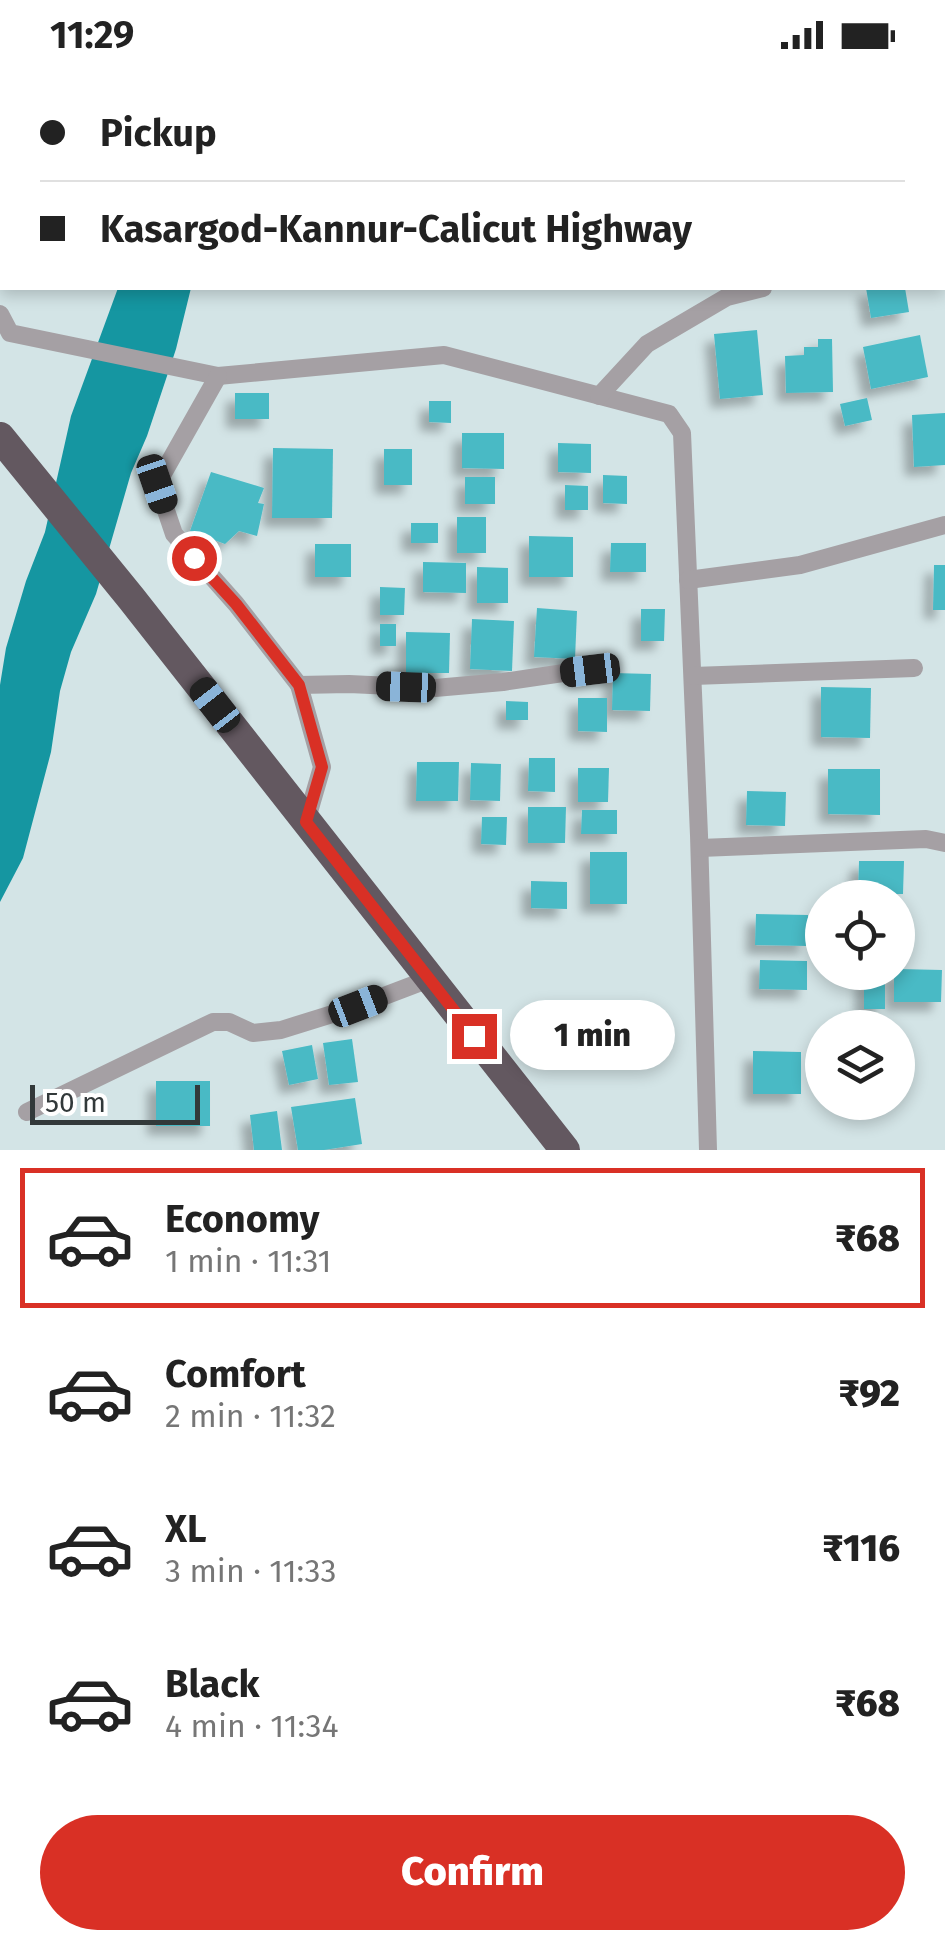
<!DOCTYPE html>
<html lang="en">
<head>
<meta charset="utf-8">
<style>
	body { margin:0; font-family:"Fira Sans",sans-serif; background:#f2f2f2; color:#222; height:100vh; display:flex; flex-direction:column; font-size:38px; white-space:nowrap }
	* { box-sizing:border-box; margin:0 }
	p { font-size:32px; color:#767676 }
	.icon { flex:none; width:55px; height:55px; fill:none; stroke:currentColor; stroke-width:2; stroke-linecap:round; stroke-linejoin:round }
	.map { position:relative; height:1080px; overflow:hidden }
	.drawer { display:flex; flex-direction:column; background:#fff; flex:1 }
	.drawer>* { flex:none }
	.banner { position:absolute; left:0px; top:0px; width:945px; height:220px; box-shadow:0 5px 15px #0003; display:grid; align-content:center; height:220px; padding:0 40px; background:#fff }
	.fabs { position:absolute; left:805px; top:810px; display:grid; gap:20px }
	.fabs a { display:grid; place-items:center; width:110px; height:110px; border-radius:50%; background:#fff; box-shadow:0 5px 15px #0003; font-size:50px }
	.scale { position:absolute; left:30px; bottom:25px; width:170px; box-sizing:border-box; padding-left:10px; border:5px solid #32393a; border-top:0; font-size:28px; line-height:35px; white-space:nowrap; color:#32393a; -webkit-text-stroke:8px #fff; paint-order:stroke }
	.end { position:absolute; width:45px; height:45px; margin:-22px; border:12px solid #d93025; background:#fff; box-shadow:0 0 0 5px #fff }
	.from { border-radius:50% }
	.bubble { position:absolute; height:70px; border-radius:35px; background:#fff; box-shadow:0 5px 15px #0003; font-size:32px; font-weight:800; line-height:70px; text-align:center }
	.car { position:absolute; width:30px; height:60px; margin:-30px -15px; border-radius:12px; box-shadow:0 0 8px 2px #0007; background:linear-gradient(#222 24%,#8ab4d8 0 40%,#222 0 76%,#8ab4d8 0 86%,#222 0) }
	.banner b { display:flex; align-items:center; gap:35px; height:95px; font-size:38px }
	.banner b+b { border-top:2px solid #e0e0e0 }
	.banner i { width:25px; height:25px; background:#222 }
	ul { padding:18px 0 0; list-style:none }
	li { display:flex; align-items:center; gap:30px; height:140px; margin:0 20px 15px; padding:0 20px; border:5px solid transparent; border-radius:0px }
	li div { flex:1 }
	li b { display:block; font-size:38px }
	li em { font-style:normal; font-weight:800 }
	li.active { border-color:#d93025 }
	li>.icon { width:90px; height:90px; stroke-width:1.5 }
	.button { display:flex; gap:20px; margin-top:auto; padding:20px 40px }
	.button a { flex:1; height:115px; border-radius:60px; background:#d93025; color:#fff; font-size:40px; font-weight:800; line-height:115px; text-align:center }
	.status { display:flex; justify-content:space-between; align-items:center; height:70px; padding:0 50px; background:#fff; direction:ltr }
	.status svg { height:28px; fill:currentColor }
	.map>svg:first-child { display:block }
</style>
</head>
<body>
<div class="status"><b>11:29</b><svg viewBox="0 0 49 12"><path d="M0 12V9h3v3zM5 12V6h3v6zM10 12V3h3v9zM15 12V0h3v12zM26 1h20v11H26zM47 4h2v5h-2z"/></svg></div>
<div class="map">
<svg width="945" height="1080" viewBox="0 0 945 1080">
	<defs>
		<filter id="shadow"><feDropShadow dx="-9" dy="9" stdDeviation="5" flood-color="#0004"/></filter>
	</defs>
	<rect width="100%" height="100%" fill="#d3e4e6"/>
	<polygon fill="#1596a1" points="118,218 191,218 176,279 147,366 131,403 96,524 71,582 60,621 51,682 23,788 0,832 0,615 6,578 26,511 45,462 71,346"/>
	<g fill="#49bac5" filter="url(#shadow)">
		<polygon points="866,218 905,218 909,242 871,248"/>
		<polygon points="757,260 763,325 720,329 714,264"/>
		<polygon points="920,265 928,307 871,319 863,277"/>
		<polygon points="818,269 832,269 833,322 786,323 785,286 804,285 804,277 818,277"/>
		<rect x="235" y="323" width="34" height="26"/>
		<polygon points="867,328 872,350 845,356 840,334"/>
		<polygon points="429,331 451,331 451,353 429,352"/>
		<polygon points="945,343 945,395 914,397 912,345"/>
		<polygon points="462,363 504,363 504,399 462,398"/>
		<polygon points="558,373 591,374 591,403 558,402"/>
		<polygon points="273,378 333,379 332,448 272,448"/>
		<rect x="384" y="379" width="28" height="36"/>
		<polygon points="211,402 264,418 258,433 264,434 257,466 239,461 225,474 190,461"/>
		<polygon points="603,405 627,406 627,434 603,433"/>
		<rect x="465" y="407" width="30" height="27"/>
		<polygon points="565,415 588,416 588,440 565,440"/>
		<rect x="457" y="447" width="29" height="36"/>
		<rect x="411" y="453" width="27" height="20"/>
		<polygon points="529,466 573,467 573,507 529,507"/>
		<polygon points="611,473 646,473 646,502 610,502"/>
		<rect x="315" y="474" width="36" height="33"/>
		<polygon points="423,492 466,493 466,523 423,522"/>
		<polygon points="934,495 945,495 945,540 933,540"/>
		<polygon points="477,497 508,498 508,533 477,533"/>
		<polygon points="380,517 405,518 404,545 380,545"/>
		<polygon points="537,538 577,541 575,589 534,587"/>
		<polygon points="641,539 665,539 664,571 641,571"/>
		<polygon points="472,549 514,551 512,601 470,599"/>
		<rect x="380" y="554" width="16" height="22"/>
		<polygon points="406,562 450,563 449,603 406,603"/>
		<polygon points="613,603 651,604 650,641 612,640"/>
		<polygon points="821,617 871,618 870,668 821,667"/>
		<polygon points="578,628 607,628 607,662 578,661"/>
		<polygon points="506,631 528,632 528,650 506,650"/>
		<polygon points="529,688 555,688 555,722 528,721"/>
		<polygon points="417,692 459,692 458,731 416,731"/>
		<polygon points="471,693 501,694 500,731 470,730"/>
		<polygon points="578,698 609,698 608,732 578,732"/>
		<polygon points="828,699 880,699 880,745 828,744"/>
		<polygon points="747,721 786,722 785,756 746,755"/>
		<polygon points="528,737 566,737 565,773 528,773"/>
		<polygon points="582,740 617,740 617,764 581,764"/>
		<polygon points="482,747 507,747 506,775 481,774"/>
		<rect x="590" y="782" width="37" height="52"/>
		<polygon points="859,791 904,791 903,824 858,824"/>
		<polygon points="531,811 567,812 567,839 531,838"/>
		<polygon points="756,844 808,845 808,876 755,875"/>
		<polygon points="760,890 807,891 807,920 759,919"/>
		<polygon points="898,899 942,900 941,932 894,932 894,902 898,902"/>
		<rect x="864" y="906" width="21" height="33"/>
		<polygon points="594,943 598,971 569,974 566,945"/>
		<polygon points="352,969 358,1012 329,1015 323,973"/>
		<polygon points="312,975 318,1009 289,1015 282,981"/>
		<polygon points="753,981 801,982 801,1024 753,1024"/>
		<rect x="156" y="1011" width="54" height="45"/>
		<polygon points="355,1028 362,1074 324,1080 298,1080 291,1037"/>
		<polygon points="277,1041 282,1080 254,1080 250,1045"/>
	</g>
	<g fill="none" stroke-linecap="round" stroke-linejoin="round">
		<g stroke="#a5a0a4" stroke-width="18">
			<polyline points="879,0 880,2"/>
			<polyline points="0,244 10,263 218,306 444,285 669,344 682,363 699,765 708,1080"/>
			<polyline points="218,306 157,414 174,464 236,534 299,615 322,697 306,752"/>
			<polyline points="599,326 647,274 727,227 763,218"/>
			<polyline points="688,510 800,495 945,455"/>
			<polyline points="693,606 914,598"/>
			<polyline points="299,615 349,614 435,618 503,612 590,599"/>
			<polyline points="700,778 926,769 945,773"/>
			<polyline points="27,1042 213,952 229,952 253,963 281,960 358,936 429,909"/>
		</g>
		<polyline stroke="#635860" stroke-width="30" points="0,367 131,528 565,1080"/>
	</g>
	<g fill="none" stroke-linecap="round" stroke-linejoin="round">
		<polyline stroke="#d93025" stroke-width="12" points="194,488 236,534 299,615 322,697 306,752 474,966"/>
	</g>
</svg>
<div class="fabs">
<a><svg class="icon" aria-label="locate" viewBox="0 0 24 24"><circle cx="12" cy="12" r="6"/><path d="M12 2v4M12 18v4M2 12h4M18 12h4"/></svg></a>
<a><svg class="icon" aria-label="layers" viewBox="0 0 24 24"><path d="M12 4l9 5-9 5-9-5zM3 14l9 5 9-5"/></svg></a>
</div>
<div class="scale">50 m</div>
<i class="end from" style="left:194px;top:488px"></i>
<i class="end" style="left:474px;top:966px"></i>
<div class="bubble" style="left:510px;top:930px;width:165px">1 min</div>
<i class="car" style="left:157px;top:414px;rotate:161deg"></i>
<i class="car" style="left:590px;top:600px;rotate:263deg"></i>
<i class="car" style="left:406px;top:617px;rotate:272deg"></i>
<i class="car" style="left:215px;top:635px;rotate:322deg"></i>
<i class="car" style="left:358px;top:936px;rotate:69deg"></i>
<div class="banner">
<b><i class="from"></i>Pickup</b>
<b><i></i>Kasargod-Kannur-Calicut Highway</b>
</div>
</div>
<section class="drawer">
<ul>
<li class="active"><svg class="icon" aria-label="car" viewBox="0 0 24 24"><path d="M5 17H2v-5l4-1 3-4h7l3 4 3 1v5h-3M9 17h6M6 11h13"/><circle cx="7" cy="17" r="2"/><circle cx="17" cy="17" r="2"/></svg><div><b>Economy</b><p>1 min · 11:31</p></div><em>₹68</em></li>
<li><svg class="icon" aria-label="car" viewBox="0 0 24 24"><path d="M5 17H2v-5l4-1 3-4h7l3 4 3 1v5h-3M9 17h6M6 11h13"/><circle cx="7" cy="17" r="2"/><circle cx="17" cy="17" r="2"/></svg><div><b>Comfort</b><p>2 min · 11:32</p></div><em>₹92</em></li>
<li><svg class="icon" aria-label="car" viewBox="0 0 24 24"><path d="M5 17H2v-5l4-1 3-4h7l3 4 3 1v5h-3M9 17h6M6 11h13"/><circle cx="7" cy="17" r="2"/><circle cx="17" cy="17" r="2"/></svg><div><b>XL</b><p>3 min · 11:33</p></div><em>₹116</em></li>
<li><svg class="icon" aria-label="car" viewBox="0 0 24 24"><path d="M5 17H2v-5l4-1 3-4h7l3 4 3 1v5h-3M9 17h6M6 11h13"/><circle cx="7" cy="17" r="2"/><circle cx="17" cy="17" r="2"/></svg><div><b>Black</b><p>4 min · 11:34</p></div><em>₹68</em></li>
</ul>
<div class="button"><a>Confirm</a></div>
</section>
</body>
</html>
